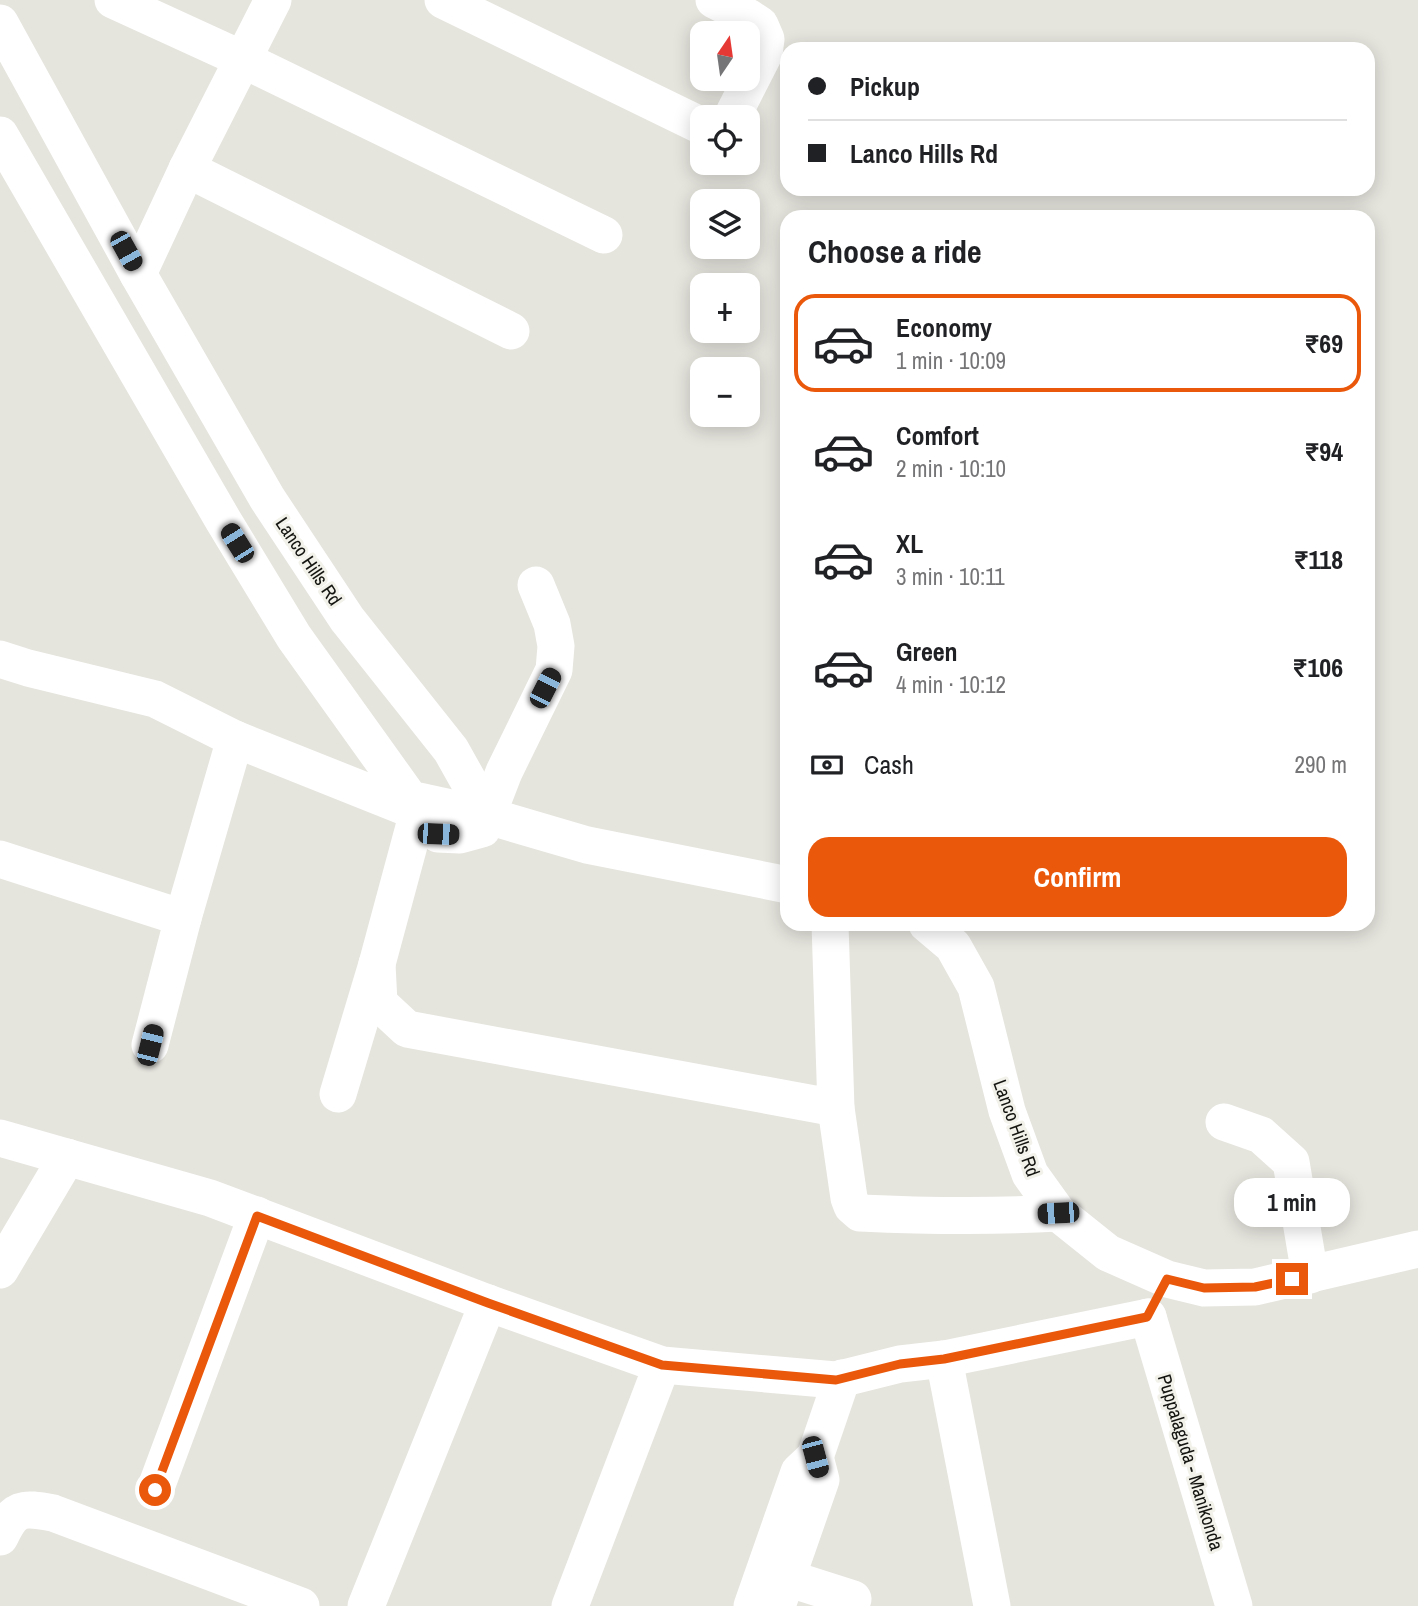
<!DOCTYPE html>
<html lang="en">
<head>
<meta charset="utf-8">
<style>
	body { margin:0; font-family:"Archivo Narrow",sans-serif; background:#f2f2f2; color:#202124; height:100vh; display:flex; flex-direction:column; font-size:26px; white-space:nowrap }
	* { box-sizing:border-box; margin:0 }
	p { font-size:23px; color:#757577 }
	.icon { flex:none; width:38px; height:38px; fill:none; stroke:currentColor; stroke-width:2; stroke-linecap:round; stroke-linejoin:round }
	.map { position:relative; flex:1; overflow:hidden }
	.sheet { position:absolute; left:780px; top:210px; width:595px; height:721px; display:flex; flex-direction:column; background:#fff; border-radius:21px; box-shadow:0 4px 18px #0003 }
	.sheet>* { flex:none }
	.hud { position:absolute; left:780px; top:42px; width:595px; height:154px; border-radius:21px; box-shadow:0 4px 18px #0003; display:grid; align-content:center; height:154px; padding:0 28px; background:#fff }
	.needle { width:46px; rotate:13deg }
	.controls { position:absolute; left:690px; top:21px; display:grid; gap:14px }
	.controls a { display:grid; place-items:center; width:70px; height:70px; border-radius:14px; background:#fff; box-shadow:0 4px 18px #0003; font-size:35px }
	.end { position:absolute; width:32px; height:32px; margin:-16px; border:9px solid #ea580c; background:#fff; box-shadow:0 0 0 4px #fff }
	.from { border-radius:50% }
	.bubble { position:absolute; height:49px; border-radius:21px; background:#fff; box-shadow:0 4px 18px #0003; font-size:23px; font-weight:700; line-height:49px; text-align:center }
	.car { position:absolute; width:21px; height:42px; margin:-21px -10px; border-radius:9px; box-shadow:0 0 5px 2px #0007; background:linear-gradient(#222 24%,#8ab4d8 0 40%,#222 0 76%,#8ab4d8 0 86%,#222 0) }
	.hud b { display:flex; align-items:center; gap:24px; height:66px; font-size:26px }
	.hud b+b { border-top:2px solid #e0e0e0 }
	.hud i { width:18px; height:18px; background:#202124 }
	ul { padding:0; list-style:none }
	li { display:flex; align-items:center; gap:21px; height:98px; margin:0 14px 10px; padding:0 14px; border:4px solid transparent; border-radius:21px }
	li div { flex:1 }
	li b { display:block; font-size:26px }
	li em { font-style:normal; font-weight:700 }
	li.on { border-color:#ea580c }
	li>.icon { width:63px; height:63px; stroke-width:1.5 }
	h2 { padding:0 28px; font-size:32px; line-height:84px }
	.pay { display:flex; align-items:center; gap:18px; height:77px; padding:0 28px; font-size:26px }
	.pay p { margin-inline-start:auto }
	.cta { display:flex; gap:14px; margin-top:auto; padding:14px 28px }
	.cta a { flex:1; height:80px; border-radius:21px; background:#ea580c; color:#fff; font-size:28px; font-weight:700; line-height:80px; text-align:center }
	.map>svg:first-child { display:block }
</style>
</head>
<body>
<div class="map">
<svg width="1418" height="1606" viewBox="0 0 1418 1606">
	<rect width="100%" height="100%" fill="#e5e4dd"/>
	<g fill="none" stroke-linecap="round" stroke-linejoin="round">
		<g stroke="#fff" stroke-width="37">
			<polyline points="113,0 242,59 604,235"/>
			<polyline points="443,0 702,126"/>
			<polyline points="714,0 748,17 760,25 766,39 764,54 732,117"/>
			<polyline points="0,23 138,274 267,498 347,619 451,750 488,816"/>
			<polyline points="0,135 223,520 294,637 410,799 488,816 587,845 788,885"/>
			<polyline points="187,169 511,331"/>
			<polyline points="138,274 187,169 273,0"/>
			<polyline points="0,659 28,668 155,699 235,739 418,812 438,834 460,835 482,829 504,772 554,670 556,646 552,624 536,585"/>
			<polyline points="0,859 183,918"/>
			<polyline points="927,924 953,946 976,987 1007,1111 1030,1174 1058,1213 1108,1253 1167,1279 1204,1288 1255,1287 1418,1249"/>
			<polyline points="377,964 379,1003 407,1029 836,1108 830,924"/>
			<polyline points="150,1045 183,918 235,739"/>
			<polyline points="338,1094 377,964 418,812"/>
			<path d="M 836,1108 L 849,1198 L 852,1206 L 860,1213 C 926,1216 992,1217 1058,1213"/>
			<polyline points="1224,1122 1261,1135 1291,1162 1310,1275"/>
			<polyline points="0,1138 210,1198 488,1303 662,1365 836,1380 900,1364 944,1359 1148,1317"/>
			<polyline points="0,1270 67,1157"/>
			<polyline points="1148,1317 1234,1606"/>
			<polyline points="944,1359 992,1606"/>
			<polyline points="815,1457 842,1378"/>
			<polyline points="155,1490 257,1215"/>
			<path d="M 0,1537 C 14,1507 22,1507 53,1513 L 301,1606"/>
			<polyline points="765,1571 853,1599"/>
			<polyline points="366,1606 488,1303"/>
			<polyline points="570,1606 662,1365"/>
			<polyline points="752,1606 799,1472 815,1457 821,1480 777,1606"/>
		</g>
	</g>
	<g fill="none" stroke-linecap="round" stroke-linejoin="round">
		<polyline stroke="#ea580c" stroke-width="9" points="155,1490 257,1216 488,1303 662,1365 836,1380 900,1364 944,1359 1147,1317 1167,1279 1204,1288 1255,1287 1292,1279"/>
	</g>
	<g text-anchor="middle" stroke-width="6" stroke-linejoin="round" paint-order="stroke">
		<g font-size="19" fill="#141411" stroke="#f2f1ea">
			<text transform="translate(309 561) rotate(56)" y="7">Lanco Hills Rd</text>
			<text transform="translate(1017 1128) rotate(70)" y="7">Lanco Hills Rd</text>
			<text transform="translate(1191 1462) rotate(73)" y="7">Puppalaguda - Manikonda</text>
		</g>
	</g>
</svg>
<div class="controls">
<a><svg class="needle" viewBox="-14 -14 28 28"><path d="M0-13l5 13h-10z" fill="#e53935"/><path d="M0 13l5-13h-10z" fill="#757577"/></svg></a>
<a><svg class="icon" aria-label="locate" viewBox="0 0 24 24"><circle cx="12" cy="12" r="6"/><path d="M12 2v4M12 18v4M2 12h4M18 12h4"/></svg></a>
<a><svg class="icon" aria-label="layers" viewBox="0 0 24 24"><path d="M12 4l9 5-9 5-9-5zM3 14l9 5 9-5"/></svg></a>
<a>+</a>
<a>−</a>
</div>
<i class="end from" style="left:155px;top:1490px"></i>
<i class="end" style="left:1292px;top:1279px"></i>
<div class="bubble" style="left:1234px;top:1178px;width:116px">1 min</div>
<i class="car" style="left:126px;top:251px;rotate:151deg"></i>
<i class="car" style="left:237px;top:543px;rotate:328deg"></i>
<i class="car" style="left:545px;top:688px;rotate:27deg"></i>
<i class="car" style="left:438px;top:834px;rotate:92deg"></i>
<i class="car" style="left:150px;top:1045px;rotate:14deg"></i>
<i class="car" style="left:1058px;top:1213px;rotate:267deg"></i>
<i class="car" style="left:815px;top:1457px;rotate:165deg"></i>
<div class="hud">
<b><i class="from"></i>Pickup</b>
<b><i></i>Lanco Hills Rd</b>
</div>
<section class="sheet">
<h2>Choose a ride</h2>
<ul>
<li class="on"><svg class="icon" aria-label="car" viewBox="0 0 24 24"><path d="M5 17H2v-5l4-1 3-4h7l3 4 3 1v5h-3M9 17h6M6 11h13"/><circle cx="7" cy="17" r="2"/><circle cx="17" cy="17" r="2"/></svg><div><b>Economy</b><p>1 min · 10:09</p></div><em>₹69</em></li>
<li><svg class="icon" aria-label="car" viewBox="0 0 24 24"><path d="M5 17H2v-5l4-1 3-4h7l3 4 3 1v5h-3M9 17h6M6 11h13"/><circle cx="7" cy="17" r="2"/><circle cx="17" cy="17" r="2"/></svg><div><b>Comfort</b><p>2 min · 10:10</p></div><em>₹94</em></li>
<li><svg class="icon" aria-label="car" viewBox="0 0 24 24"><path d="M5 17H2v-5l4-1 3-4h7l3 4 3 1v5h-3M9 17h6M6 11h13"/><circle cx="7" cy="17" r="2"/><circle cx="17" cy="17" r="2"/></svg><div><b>XL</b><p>3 min · 10:11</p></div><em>₹118</em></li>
<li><svg class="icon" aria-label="car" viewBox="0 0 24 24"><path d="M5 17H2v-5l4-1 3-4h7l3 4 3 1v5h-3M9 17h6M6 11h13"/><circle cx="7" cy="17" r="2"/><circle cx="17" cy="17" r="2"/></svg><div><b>Green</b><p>4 min · 10:12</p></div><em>₹106</em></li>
</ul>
<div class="pay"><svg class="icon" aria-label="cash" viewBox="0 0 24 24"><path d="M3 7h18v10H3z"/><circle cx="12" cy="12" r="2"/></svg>Cash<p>290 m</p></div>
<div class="cta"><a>Confirm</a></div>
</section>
</div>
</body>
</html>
